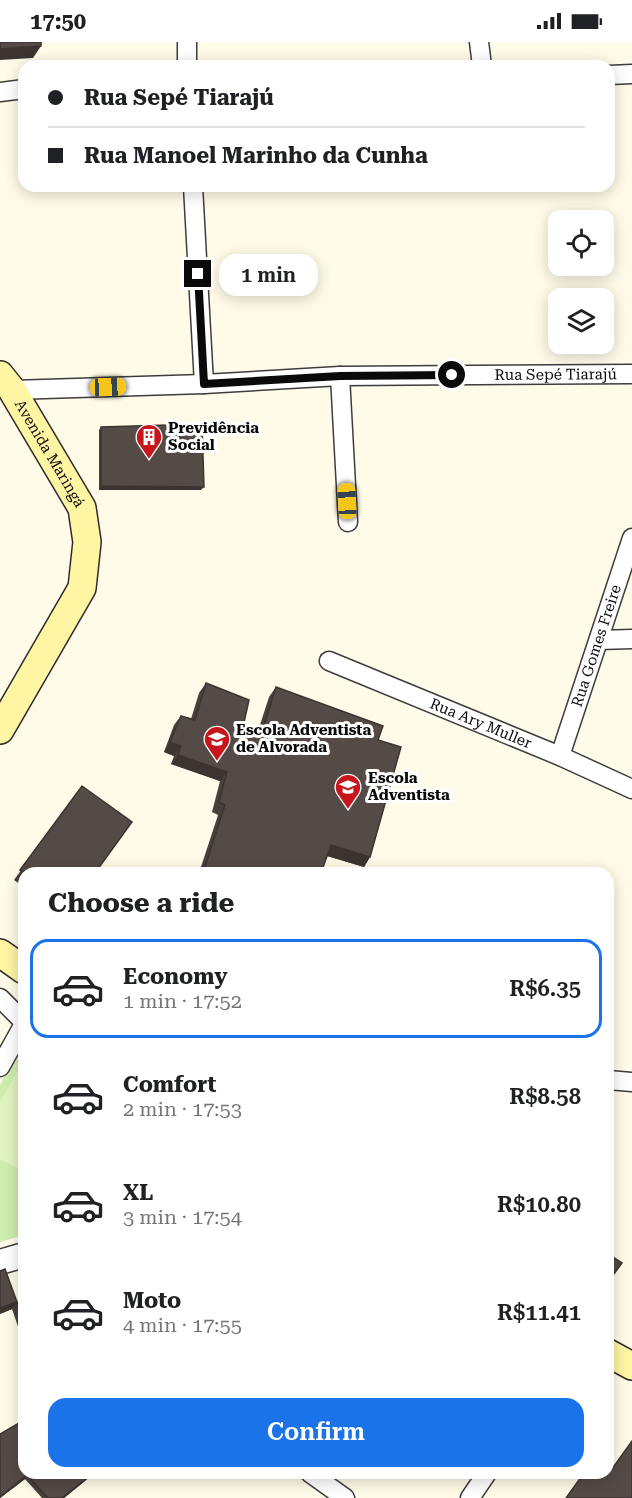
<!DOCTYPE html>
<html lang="en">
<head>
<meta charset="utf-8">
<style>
	body { margin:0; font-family:"Roboto Serif",serif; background:#f6f6f6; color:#202124; height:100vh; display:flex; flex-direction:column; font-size:22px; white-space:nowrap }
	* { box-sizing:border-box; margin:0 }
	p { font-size:20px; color:#757577 }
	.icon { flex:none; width:33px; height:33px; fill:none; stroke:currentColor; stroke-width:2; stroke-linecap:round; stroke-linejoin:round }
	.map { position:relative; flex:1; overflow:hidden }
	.side { position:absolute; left:18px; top:825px; width:596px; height:612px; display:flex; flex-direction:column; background:#fff; border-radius:18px; box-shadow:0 3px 15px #0003 }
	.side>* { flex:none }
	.top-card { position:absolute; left:18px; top:18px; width:597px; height:132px; border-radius:18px; box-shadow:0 3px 15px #0003; display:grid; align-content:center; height:132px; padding:0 30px; background:#fff }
	.controls { position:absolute; left:548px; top:168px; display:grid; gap:12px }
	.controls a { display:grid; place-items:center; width:66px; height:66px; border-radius:12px; background:#fff; box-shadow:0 3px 15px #0003; font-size:30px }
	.end { position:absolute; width:27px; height:27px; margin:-14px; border:8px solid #0a0a0a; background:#fff; box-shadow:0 0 0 3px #fff }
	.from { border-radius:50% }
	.bubble { position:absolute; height:42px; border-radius:18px; background:#fff; box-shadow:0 3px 15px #0003; font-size:20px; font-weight:600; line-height:42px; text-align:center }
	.car { position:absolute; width:18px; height:36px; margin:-18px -9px; border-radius:8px; box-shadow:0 0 4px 2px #0007; background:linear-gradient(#f5c518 24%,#345 0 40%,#f5c518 0 76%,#345 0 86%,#f5c518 0) }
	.top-card b { display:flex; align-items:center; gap:21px; height:57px; font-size:22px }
	.top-card b+b { border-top:2px solid #e0e0e0 }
	.top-card i { width:15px; height:15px; background:#202124 }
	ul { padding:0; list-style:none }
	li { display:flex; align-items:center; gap:18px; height:99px; margin:0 12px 9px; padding:0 18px; border:3px solid transparent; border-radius:18px }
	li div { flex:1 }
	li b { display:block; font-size:22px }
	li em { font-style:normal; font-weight:600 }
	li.on { border-color:#1a73e8 }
	li>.icon { width:54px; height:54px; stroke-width:1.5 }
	h2 { padding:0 30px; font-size:27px; line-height:72px }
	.button { display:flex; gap:12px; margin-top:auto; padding:12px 30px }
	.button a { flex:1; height:69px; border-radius:18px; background:#1a73e8; color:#fff; font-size:24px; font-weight:600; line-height:69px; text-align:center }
	.status { display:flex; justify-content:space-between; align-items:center; height:42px; padding:0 30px; background:#fff; direction:ltr }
	.status svg { height:16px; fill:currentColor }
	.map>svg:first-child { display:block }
</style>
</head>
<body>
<div class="status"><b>17:50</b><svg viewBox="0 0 49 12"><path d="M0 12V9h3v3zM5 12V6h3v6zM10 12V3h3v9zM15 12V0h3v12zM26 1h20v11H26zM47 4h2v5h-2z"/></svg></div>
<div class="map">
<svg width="632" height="1456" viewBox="0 0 632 1456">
	<rect width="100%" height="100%" fill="#fffbe8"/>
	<polygon fill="#ceedae" points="24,993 24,1193 0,1200 0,1043"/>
	<polygon fill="#e1f3c0" points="24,1018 24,1130 0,1117 0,1060"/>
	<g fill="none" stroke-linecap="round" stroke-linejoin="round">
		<g stroke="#3d3d3d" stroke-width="21">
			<g id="minor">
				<polyline points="187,0 187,24"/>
				<polyline points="479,0 482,24"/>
				<polyline points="609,33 632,32"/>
				<polyline points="0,50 24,47"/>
				<polyline points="193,144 204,342"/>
				<polyline points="340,334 348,480"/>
				<path id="s1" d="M 12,348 L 204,342 L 340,334 L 632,332"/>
				<polyline points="599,598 632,597"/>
				<path id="s2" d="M 329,619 L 560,714 L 632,747"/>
				<path id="s3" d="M 560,714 L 632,496"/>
				<polyline points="0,956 24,980"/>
				<polyline points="0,1025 24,982"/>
				<polyline points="608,1038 632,1040"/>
				<polyline points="310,1431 345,1456"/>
				<polyline points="470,1456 487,1431"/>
			</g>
		</g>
		<g stroke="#3d3d3d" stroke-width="27">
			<polyline id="tertiary" points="0,1220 24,1213"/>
		</g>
		<g stroke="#2c2c2c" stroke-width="30">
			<g id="secondary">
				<path id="s4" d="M 0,333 L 12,348 L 82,466 L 87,500 L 82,546 L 0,688"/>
				<polyline points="0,911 24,928"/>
				<polyline points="608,1311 632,1324"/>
			</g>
		</g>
		<use href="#minor" stroke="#fff" stroke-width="18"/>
		<use href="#tertiary" stroke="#fff" stroke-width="24"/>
		<use href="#secondary" stroke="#fff5a3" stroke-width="27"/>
	</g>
	<g fill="#48403c">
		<polygon points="101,385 201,448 99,448 99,388"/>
		<polygon points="206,641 243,685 258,689 269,655 276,645 378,698 370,815 364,825 327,814 321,831 199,831 218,773 212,770 220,739 171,722 174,714 164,710 174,683 181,674 191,677 199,651"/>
		<polygon points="82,744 24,831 24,845 14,838"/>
		<polygon points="24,1258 24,1302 12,1267 0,1272 17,1260"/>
		<polygon points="0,1392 91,1434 64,1456 42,1456 25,1437 0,1456"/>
	</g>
	<g fill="#3b3431">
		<polygon points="41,4 33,16 0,18 0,7"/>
		<polygon points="101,444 204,445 201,448 99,448"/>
		<polygon points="170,700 181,704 174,714 164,710"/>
		<polygon points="178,713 227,730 220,739 171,722"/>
		<polygon points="331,803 370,815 364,825 324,813"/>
		<polygon points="17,1260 12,1267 0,1272 0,1266"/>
		<polygon points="93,1431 91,1434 64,1456 62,1456"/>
		<polygon points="27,1433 25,1437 0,1456 0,1455"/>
	</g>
	<g fill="#544b46" stroke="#3b3431" stroke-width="1.5">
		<polygon points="0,0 41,0 41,4 0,7"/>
		<polygon points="202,382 204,445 101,444 101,385"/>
		<polygon points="206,641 249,658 243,685 262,690 276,645 383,684 378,698 401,705 370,815 331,803 321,831 203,831 225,763 219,760 227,730 178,713 181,704 170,700 181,674 195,678"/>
		<polygon points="82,744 132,780 95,831 25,831 20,828"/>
		<polygon points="608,1212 622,1221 608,1240"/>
		<polygon points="5,1227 17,1260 0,1266 0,1229"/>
		<polygon points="24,1258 24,1281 17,1260"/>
		<polygon points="24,1378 24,1431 93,1431 62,1456 48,1456 27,1433 0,1455 0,1392"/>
		<polygon points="632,1399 632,1456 566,1456 584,1431 608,1431 608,1424 612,1427"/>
	</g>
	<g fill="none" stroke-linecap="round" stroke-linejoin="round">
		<polyline stroke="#0a0a0a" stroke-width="8" points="198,232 204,342 340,334 452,333"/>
	</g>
	<defs>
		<g id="building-pin" transform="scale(1.35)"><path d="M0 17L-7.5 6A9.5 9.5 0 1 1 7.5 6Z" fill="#c7151d" stroke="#fff"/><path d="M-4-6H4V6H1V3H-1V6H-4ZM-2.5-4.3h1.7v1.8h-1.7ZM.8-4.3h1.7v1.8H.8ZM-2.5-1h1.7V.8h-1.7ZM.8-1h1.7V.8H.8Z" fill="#fff"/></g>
		<g id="school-pin" transform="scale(1.35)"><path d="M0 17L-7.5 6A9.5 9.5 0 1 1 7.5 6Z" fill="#c7151d" stroke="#fff"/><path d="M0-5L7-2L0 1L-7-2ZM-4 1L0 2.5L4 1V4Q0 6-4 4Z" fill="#fff"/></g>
	</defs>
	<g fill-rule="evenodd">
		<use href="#building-pin" x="149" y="395"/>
		<use href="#school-pin" x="217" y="697"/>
		<use href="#school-pin" x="348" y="745"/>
	</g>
	<g text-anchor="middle" stroke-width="6" stroke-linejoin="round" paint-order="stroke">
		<g font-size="15" fill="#0a0a0a" stroke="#fff">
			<text dy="5" stroke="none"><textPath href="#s1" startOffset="544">Rua Sepé Tiarajú</textPath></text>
			<text dy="5" stroke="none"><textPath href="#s4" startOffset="93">Avenida Maringá</textPath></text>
			<text dy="5" stroke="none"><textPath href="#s3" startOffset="116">Rua Gomes Freire</textPath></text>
			<text dy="5" stroke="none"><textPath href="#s2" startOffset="164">Rua Ary Muller</textPath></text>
		</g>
		<g font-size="15" font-weight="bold" fill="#0a0a0a" stroke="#fff" text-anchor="start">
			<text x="168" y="391">Previdência<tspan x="168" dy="17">Social</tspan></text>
			<text x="236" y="693">Escola Adventista<tspan x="236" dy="17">de Alvorada</tspan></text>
			<text x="368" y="741">Escola<tspan x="368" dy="17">Adventista</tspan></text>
		</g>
	</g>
</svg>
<div class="controls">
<a><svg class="icon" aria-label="locate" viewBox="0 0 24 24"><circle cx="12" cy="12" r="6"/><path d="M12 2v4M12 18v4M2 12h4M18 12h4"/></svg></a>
<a><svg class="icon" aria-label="layers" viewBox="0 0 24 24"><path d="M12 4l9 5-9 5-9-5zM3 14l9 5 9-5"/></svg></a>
</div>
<i class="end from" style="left:452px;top:333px"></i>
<i class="end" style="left:198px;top:232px"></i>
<div class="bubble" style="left:219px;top:212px;width:99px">1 min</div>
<i class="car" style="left:108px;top:345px;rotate:88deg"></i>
<i class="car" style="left:347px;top:459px;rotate:357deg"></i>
<div class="top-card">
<b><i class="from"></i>Rua Sepé Tiarajú</b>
<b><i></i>Rua Manoel Marinho da Cunha</b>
</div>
<section class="side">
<h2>Choose a ride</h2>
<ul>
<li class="on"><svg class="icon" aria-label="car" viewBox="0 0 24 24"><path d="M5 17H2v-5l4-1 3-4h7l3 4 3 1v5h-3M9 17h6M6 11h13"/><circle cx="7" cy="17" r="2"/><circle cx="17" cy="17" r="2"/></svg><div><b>Economy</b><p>1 min · 17:52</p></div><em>R$6.35</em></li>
<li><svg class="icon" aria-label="car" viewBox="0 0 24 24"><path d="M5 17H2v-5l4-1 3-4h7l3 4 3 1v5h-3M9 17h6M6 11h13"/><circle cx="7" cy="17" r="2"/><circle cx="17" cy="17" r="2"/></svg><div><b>Comfort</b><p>2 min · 17:53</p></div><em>R$8.58</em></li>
<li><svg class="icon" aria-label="car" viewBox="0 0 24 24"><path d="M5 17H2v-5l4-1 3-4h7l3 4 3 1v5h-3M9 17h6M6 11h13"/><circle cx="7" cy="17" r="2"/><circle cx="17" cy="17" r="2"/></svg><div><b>XL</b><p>3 min · 17:54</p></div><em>R$10.80</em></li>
<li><svg class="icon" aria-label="car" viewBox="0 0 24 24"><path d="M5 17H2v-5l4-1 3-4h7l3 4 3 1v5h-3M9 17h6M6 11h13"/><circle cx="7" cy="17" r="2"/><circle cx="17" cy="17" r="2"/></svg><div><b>Moto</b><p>4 min · 17:55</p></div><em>R$11.41</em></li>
</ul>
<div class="button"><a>Confirm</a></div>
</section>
</div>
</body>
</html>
